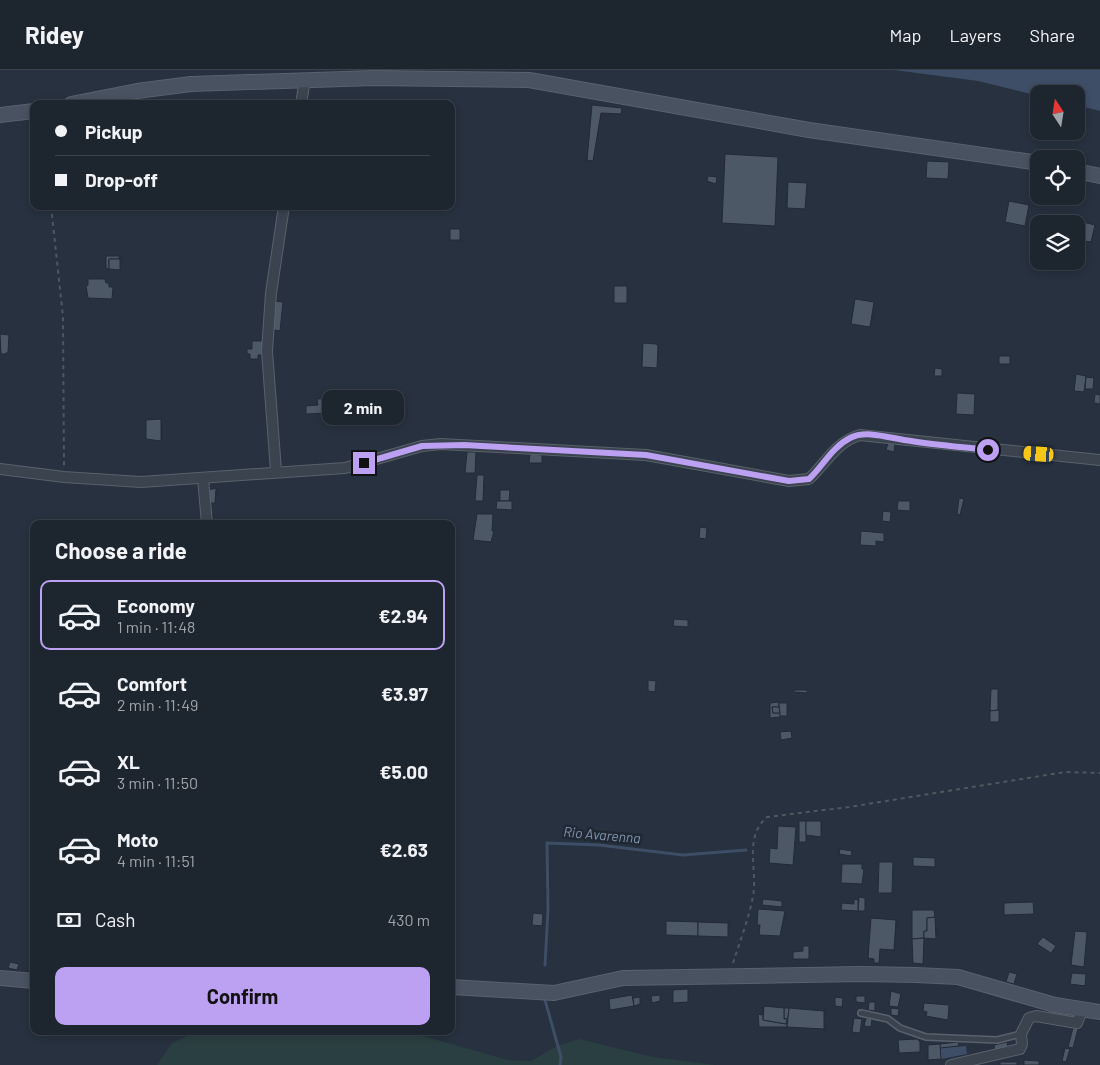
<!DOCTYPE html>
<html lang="en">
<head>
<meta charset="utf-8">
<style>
	body { margin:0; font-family:Barlow,sans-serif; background:#2a313b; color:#f1f3f6; height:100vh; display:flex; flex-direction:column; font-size:19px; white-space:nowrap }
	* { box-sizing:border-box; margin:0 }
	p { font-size:16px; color:#a0a5aa }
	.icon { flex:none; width:28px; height:28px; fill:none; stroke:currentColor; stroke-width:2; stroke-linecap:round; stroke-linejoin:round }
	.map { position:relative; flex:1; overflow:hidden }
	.drawer { position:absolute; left:30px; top:450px; width:425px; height:515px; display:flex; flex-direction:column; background:#1d252f; border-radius:10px; box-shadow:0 2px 8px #0003,0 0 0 1px #3b424b }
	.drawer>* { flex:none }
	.top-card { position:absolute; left:30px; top:30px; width:425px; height:110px; border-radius:10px; box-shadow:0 2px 8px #0003,0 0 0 1px #3b424b; display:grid; align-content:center; height:110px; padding:0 25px; background:#1d252f }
	.needle { width:32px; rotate:348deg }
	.tools { position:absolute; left:1030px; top:15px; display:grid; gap:10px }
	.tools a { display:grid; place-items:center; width:55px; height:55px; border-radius:10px; background:#1d252f; box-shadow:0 2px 8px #0003,0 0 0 1px #3b424b; font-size:25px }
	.end { position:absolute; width:22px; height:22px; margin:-11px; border:6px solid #bca0f2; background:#111; box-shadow:0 0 0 2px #111 }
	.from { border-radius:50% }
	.bubble { position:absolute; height:35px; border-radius:10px; background:#1d252f; box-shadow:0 2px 8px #0003,0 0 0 1px #3b424b; font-size:16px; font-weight:700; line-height:35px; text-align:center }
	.car { position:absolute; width:15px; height:30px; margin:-15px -8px; border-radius:6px; box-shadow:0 0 4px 1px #0007; background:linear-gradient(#f5c518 24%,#345 0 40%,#f5c518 0 76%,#345 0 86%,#f5c518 0) }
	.top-card b { display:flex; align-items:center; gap:18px; height:48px; font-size:19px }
	.top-card b+b { border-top:1px solid #3b424b }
	.top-card i { width:12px; height:12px; background:#f1f3f6 }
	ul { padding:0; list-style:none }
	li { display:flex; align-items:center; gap:15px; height:70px; margin:0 10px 8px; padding:0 15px; border:2px solid transparent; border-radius:10px }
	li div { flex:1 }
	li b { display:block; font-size:19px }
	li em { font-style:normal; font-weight:700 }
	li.active { border-color:#bca0f2 }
	li>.icon { width:45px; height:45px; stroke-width:1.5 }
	h2 { padding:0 25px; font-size:22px; line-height:60px }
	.pay { display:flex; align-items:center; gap:12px; height:55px; padding:0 25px; font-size:19px }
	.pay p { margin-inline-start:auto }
	.button { display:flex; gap:10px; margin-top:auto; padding:10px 25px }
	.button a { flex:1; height:58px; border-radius:10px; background:#bca0f2; color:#111; font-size:20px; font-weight:700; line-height:58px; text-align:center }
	header { display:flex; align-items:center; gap:30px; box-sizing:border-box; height:70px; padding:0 25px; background:#1d252f; border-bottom:1px solid #3b424b }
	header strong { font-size:24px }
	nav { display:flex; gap:28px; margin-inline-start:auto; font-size:18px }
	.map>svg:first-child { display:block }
</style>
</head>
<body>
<header>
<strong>Ridey</strong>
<nav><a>Map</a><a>Layers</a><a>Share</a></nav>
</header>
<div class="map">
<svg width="1100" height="995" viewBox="0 0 1100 995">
	<rect width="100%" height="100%" fill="#27313f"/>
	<polygon fill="#2a3f41" points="198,961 405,961 508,990 531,991 555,977 579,969 653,987 715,995 157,995 172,973"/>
	<g fill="#3e4e66">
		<polygon points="894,0 1100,0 1100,41 1076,35 1076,24 1039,24 1039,26 978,11"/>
		<polygon points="966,976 967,984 941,989 940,978"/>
	</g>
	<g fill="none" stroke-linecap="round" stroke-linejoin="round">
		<g stroke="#3e4e66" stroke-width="3">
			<polyline points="545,895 548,840 547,773 599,775 683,785 746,780"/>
			<polyline points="545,930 561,987 560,995"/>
		</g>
	</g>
	<g fill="#4d5867" stroke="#222a36">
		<polygon points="592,35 622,38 621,44 601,43 593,91 587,90"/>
		<polygon points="725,84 778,87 775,156 722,153"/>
		<polygon points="927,91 949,92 948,109 926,108"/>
		<polygon points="708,106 717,107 716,114 707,111"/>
		<polygon points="788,112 807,113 805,139 787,138"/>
		<polygon points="1009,131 1029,135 1025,156 1005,152"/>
		<polygon points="1071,149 1095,155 1091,172 1076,170 1076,154 1070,154"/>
		<rect x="450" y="159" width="10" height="11"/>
		<polygon points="106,186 119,186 119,189 109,189 109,199 106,198"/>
		<polygon points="109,189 120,189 120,200 109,199"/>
		<polygon points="88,209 105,209 106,213 109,213 109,217 113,217 112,229 88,228 86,216 88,215"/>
		<rect x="614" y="216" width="13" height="17"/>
		<polygon points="855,229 874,232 870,257 851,254"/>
		<polygon points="273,231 283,232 280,261 270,259"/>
		<polygon points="0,264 9,265 8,282 5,284 1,284"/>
		<polygon points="252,271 263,271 263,285 258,285 258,289 250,289 250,284 247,284 247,279 252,279"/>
		<polygon points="643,273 656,274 658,276 657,298 642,297"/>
		<rect x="999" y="286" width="11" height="8"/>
		<polygon points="935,298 942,299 942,306 934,306"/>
		<polygon points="1076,304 1086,306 1084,322 1074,321"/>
		<polygon points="1086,307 1094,308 1093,319 1085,319"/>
		<polygon points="957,323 975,324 974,345 956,344"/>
		<polygon points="1095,324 1100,325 1100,334 1094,333"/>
		<polygon points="346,327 347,342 306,344 306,336 318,335 317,329"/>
		<polygon points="161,349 161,371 146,369 146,350"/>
		<polygon points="888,373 895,374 894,382 886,380"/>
		<polygon points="467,382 476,382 475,403 465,403"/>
		<polygon points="530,384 542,385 542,393 529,393"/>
		<polygon points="477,405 484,405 483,431 475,431"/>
		<polygon points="216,418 215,433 208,433 209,420"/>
		<polygon points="500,420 510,420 509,431 500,431"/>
		<polygon points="959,428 964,429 960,445 957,444"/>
		<polygon points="497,431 512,431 512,440 496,439"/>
		<polygon points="898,431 910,431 910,441 897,440"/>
		<polygon points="883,441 891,442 890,452 882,451"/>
		<polygon points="477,444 493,444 492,461 494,461 491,472 473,470"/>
		<polygon points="700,457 707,458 706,469 699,468"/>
		<polygon points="861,461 884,463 884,472 876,471 876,476 860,475"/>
		<polygon points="674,549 688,550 688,557 673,556"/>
		<polygon points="648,610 656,611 655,622 648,621"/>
		<polygon points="991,619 998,619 998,640 990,641"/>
		<polygon points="794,620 807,620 807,623 794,622"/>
		<polygon points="779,632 779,637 772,637 773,643 780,643 780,647 770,648 770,633"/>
		<polygon points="779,633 787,633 787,646 780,646"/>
		<polygon points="772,637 779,637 780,643 773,643"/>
		<polygon points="999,640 999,652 990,652 990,641"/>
		<polygon points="791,661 792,668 781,670 780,662"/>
		<rect x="799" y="751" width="7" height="21"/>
		<polygon points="806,751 821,751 821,767 806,765"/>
		<polygon points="778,756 796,757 793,795 769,793 770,778 777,779"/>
		<polygon points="840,779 852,781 851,786 839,784"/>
		<polygon points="913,787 935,788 935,797 913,796"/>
		<polygon points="879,792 893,792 892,823 878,823"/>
		<polygon points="842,794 862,794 862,799 864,799 862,814 841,813"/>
		<polygon points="859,827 865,828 865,841 858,841"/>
		<polygon points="763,829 782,831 782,837 762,835"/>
		<polygon points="854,829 858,830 858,841 841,840 842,833 854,834"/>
		<polygon points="1033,832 1034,844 1004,845 1004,833"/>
		<polygon points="758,839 785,841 780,866 759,865 760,855 757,855"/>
		<polygon points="912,840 934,840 935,847 927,848 927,861 924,861 924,868 912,869"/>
		<polygon points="533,843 543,844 542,856 532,855"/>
		<polygon points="935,847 936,869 924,868 924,861 927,861 927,848"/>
		<polygon points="871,848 896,850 894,880 880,879 879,893 874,893 874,889 868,888"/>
		<polygon points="666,851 698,852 698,866 666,865"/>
		<polygon points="698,852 728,853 728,867 698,866"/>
		<polygon points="1075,861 1087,862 1084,897 1071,895"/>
		<polygon points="1043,867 1056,876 1051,883 1037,874"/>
		<polygon points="924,868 923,894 913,893 912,869"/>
		<polygon points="803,876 809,876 809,889 793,889 793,882 803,881"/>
		<polygon points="10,892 19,894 17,900 8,898"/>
		<polygon points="1009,902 1017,904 1014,914 1006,912"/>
		<polygon points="1072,903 1086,904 1085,916 1070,914"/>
		<polygon points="688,919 688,932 673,933 673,920"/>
		<polygon points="891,921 901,924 898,937 889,936"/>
		<polygon points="632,925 634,936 610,940 609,929"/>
		<polygon points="660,925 660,931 652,933 651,926"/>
		<polygon points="856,926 865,926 865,933 856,932"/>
		<polygon points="640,927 640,934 634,936 633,928"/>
		<polygon points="835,927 843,928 842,937 835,936"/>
		<polygon points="869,932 875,932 875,941 868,940"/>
		<polygon points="924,933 949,935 948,950 926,946 927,942 923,941"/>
		<polygon points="763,936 763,950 786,954 787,949 784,949 784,938 789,938 787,957 759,957 758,944 762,945"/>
		<polygon points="764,936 784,938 784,949 787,949 786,954 763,950"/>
		<polygon points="789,938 824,941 824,959 787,957"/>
		<polygon points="891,938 899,939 898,946 891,945"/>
		<polygon points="854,948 862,949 860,963 852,962"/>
		<polygon points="866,948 872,949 871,957 864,956"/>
		<polygon points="1073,958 1078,959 1073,978 1068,977"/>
		<polygon points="917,969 920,972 920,982 899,983 898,970"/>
		<polygon points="958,972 959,976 940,978 940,974"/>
		<polygon points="1007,972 1008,978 995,981 994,975"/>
		<polygon points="940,974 941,989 928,990 928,975"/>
		<polygon points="1065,978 1070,979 1066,992 1062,991"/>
		<polygon points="1024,990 1039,991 1039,995 1024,995"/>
		<rect x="1000" y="992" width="17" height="3"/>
	</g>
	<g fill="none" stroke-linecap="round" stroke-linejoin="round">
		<g stroke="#59616c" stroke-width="8">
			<polyline id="lane" points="861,943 888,949 900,958 926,967 997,970 1021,964"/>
		</g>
		<g stroke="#59616c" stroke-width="12">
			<g id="street">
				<polyline points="301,34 305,9"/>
				<path d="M 0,399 L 64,407 L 141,412 L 345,398 L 422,376 L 441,374 L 646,385 L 789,411 L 809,409 C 826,393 836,372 860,365 L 1100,390"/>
				<polyline points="276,401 267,281 271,223 284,136"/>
				<polyline points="203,408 207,454"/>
				<polyline points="951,995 1020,979 1022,974 1021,964 1029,948 1036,946 1077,953 1082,941"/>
			</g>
		</g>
		<g stroke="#59616c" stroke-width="16">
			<g id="secondary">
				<polyline points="71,34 137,21 191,14 374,8 529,10 809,60 1039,93"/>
				<polyline points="0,45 34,41"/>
				<polyline points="1076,101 1100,106"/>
				<polyline points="0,908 34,911"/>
				<polyline points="451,917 554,923 623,908 861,904 916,905 958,907 1055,935 1100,942"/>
			</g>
		</g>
		<g stroke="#495b5f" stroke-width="2" stroke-dasharray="4 4" stroke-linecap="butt">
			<polyline points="51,136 63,247 64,397"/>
			<path d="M 733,893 C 740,871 749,848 753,826 C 758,800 743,768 767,747 L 849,737 L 1065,702 L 1100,703"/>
		</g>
		<use href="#lane" stroke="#3b434f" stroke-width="5"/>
		<use href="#street" stroke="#3b434f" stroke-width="10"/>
		<use href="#secondary" stroke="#495261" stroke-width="14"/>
	</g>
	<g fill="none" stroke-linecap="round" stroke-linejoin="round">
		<path stroke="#bca0f2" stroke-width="6" d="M 364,393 L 422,376 L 464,375 L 646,385 L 789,411 L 809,409 C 823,396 832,377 850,368 C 867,359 892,369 911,371 C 936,375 962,377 988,380"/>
	</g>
	<g text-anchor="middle" stroke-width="5" stroke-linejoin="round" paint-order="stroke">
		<g font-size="14" font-style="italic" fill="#8194af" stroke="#202834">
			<text transform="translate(602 765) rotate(5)" y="5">Rio Avarenna</text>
		</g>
	</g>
</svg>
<div class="tools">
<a><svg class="needle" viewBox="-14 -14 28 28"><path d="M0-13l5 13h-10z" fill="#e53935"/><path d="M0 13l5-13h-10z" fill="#a0a5aa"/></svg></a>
<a><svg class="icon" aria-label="locate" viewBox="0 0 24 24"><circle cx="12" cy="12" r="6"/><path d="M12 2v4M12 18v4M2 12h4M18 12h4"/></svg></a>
<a><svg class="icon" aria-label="layers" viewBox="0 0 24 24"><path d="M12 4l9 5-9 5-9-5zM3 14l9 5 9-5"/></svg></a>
</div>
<i class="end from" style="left:988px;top:380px"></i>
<i class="end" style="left:364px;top:393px"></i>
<div class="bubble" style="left:322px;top:320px;width:82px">2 min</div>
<i class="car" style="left:1039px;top:384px;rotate:274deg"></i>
<div class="top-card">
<b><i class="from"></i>Pickup</b>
<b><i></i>Drop-off</b>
</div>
<section class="drawer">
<h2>Choose a ride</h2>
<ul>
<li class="active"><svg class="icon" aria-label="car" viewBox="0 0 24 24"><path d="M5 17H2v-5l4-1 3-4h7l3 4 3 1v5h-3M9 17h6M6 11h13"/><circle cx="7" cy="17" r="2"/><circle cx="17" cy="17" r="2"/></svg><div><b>Economy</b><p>1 min · 11:48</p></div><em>€2.94</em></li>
<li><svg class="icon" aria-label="car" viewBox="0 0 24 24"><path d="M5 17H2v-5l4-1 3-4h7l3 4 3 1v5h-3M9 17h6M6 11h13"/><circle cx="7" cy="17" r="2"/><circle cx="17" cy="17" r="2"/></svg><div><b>Comfort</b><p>2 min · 11:49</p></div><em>€3.97</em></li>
<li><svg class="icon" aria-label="car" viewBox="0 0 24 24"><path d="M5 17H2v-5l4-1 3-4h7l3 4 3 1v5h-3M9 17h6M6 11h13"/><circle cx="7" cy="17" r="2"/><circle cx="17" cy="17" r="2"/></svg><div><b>XL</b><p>3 min · 11:50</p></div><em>€5.00</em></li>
<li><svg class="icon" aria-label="car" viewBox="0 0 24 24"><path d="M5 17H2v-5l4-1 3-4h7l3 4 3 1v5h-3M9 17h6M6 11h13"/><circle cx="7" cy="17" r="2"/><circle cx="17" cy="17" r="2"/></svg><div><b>Moto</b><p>4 min · 11:51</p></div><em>€2.63</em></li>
</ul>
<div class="pay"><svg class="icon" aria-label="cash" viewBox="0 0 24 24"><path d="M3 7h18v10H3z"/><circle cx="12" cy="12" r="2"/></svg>Cash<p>430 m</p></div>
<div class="button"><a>Confirm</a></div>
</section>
</div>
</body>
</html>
